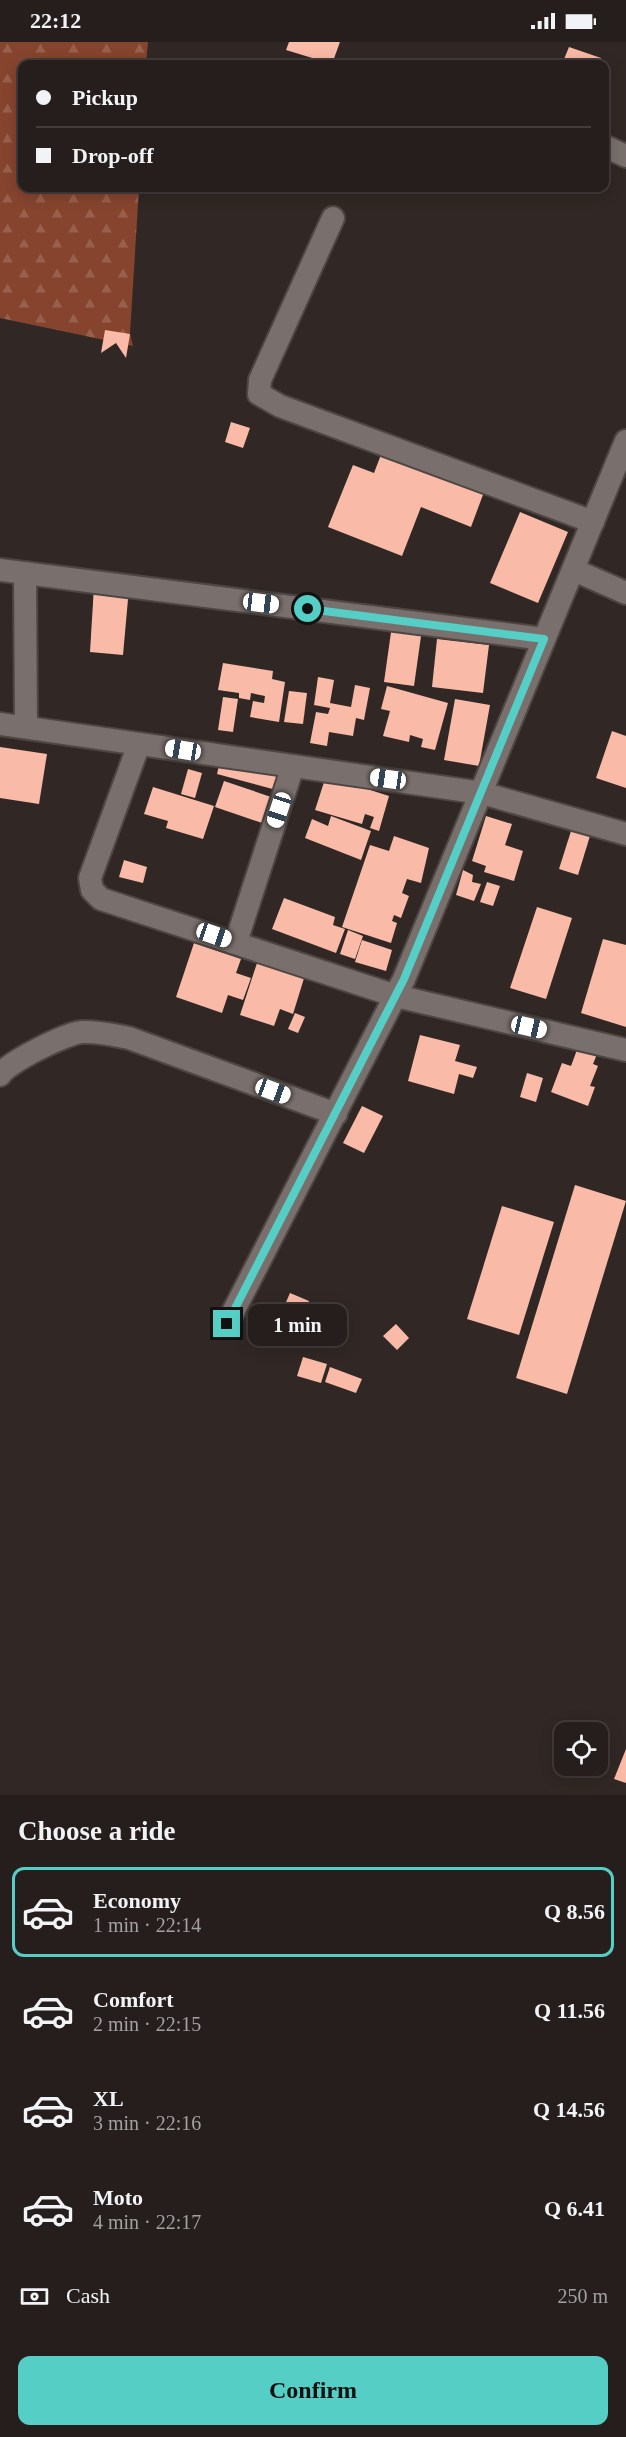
<!DOCTYPE html>
<html lang="en">
<head>
<meta charset="utf-8">
<style>
	body { margin:0; font-family:"Times New Roman",serif; background:#312b29; color:#f1f3f6; height:100vh; display:flex; flex-direction:column; font-size:22px; white-space:nowrap }
	* { box-sizing:border-box; margin:0 }
	p { font-size:20px; color:#a3a2a3 }
	.icon { flex:none; width:33px; height:33px; fill:none; stroke:currentColor; stroke-width:2; stroke-linecap:round; stroke-linejoin:round }
	.map { position:relative; height:1753px; overflow:hidden }
	.drawer { display:flex; flex-direction:column; background:#251e1c; flex:1 }
	.drawer>* { flex:none }
	.top-card { position:absolute; left:18px; top:18px; width:591px; height:132px; border-radius:12px; box-shadow:0 3px 15px #0003,0 0 0 2px #423c3b; display:grid; align-content:center; height:132px; padding:0 18px; background:#251e1c }
	.controls { position:absolute; left:554px; top:1680px; display:grid; gap:12px }
	.controls a { display:grid; place-items:center; width:54px; height:54px; border-radius:12px; background:#251e1c; box-shadow:0 3px 15px #0003,0 0 0 2px #423c3b; font-size:30px }
	.end { position:absolute; width:27px; height:27px; margin:-14px; border:8px solid #55cec6; background:#111; box-shadow:0 0 0 3px #111 }
	.from { border-radius:50% }
	.bubble { position:absolute; height:42px; border-radius:12px; background:#251e1c; box-shadow:0 3px 15px #0003,0 0 0 2px #423c3b; font-size:20px; font-weight:600; line-height:42px; text-align:center }
	.car { position:absolute; width:18px; height:36px; margin:-18px -9px; border-radius:8px; box-shadow:0 0 4px 2px #0007; background:linear-gradient(#fff 24%,#345 0 40%,#fff 0 76%,#345 0 86%,#fff 0) }
	.top-card b { display:flex; align-items:center; gap:21px; height:57px; font-size:22px }
	.top-card b+b { border-top:2px solid #423c3b }
	.top-card i { width:15px; height:15px; background:#f1f3f6 }
	ul { padding:0; list-style:none }
	li { display:flex; align-items:center; gap:18px; height:90px; margin:0 12px 9px; padding:0 6px; border:3px solid transparent; border-radius:12px }
	li div { flex:1 }
	li b { display:block; font-size:22px }
	li em { font-style:normal; font-weight:600 }
	li.on { border-color:#55cec6 }
	li>.icon { width:54px; height:54px; stroke-width:1.5 }
	h2 { padding:0 18px; font-size:27px; line-height:72px }
	.pay { display:flex; align-items:center; gap:15px; height:66px; padding:0 18px; font-size:22px }
	.pay p { margin-inline-start:auto }
	.cta { display:flex; gap:12px; margin-top:auto; padding:12px 18px }
	.cta a { flex:1; height:69px; border-radius:12px; background:#55cec6; color:#111; font-size:24px; font-weight:600; line-height:69px; text-align:center }
	.status { display:flex; justify-content:space-between; align-items:center; height:42px; padding:0 30px; background:#251e1c; direction:ltr }
	.status svg { height:16px; fill:currentColor }
	.map>svg:first-child { display:block }
</style>
</head>
<body>
<div class="status"><b>22:12</b><svg viewBox="0 0 49 12"><path d="M0 12V9h3v3zM5 12V6h3v6zM10 12V3h3v9zM15 12V0h3v12zM26 1h20v11H26zM47 4h2v5h-2z"/></svg></div>
<div class="map">
<svg width="626" height="1753" viewBox="0 0 626 1753">
	<defs>
		<pattern id="forest-firs" width="22" height="20" patternUnits="userSpaceOnUse" patternTransform="scale(1.5)"><rect width="22" height="20" fill="#86442e"/><path d="M5 1l3.5 6h-7zM16 11l3.5 6h-7z" fill="#985f4c"/></pattern>
	</defs>
	<rect width="100%" height="100%" fill="#312825"/>
	<polygon fill="url(#forest-firs)" points="0,0 148,0 146,22 22,22 22,146 139,146 130,292 133,304 0,276"/>
	<g fill="#f9bba7">
		<polygon points="289,0 340,0 332,22 286,8"/>
		<polygon points="569,5 601,16 599,22 562,22"/>
		<polygon points="105,288 130,292 126,316 116,301 101,311"/>
		<polygon points="231,380 250,386 243,406 225,400"/>
		<polygon points="382,410 484,450 471,485 421,465 402,514 328,485 353,423 374,431"/>
		<polygon points="520,470 568,490 538,561 490,541"/>
		<polygon points="94,544 129,546 123,613 90,610"/>
		<polygon points="392,583 422,587 414,644 384,640"/>
		<polygon points="437,597 489,603 483,651 432,645"/>
		<polygon points="223,621 273,629 272,637 285,640 279,680 250,675 253,659 264,661 265,654 251,651 250,658 239,656 239,651 218,648"/>
		<polygon points="318,635 334,638 330,661 351,665 355,643 370,646 364,678 356,676 353,694 329,690 327,704 310,701 316,670 328,672 330,666 314,663"/>
		<polygon points="387,644 448,661 435,708 421,705 423,697 410,693 409,700 383,694 390,669 381,667"/>
		<polygon points="289,649 307,651 303,682 284,680"/>
		<polygon points="223,655 238,657 233,690 218,688"/>
		<polygon points="455,657 490,663 479,724 444,718"/>
		<polygon points="612,689 626,694 626,746 596,736"/>
		<polygon points="0,705 47,712 39,762 0,756"/>
		<polygon points="220,719 283,736 280,749 217,732"/>
		<polygon points="188,727 202,731 195,756 181,752"/>
		<polygon points="326,734 389,754 379,789 370,786 374,775 365,772 362,782 315,768"/>
		<polygon points="224,739 277,757 268,783 215,765"/>
		<polygon points="153,745 214,764 203,797 166,786 168,779 144,772"/>
		<polygon points="331,774 371,789 361,818 305,796 312,777 328,784"/>
		<polygon points="486,774 512,782 505,803 523,809 514,839 484,830 486,824 472,819"/>
		<polygon points="571,789 590,794 578,833 559,827"/>
		<polygon points="394,794 429,806 421,841 407,837 402,851 409,854 401,876 394,873 392,879 397,881 391,901 342,885 370,803 389,809"/>
		<polygon points="124,818 147,825 143,841 119,835"/>
		<polygon points="463,828 473,833 472,840 481,842 474,859 456,853"/>
		<polygon points="487,840 500,844 493,864 480,860"/>
		<polygon points="284,856 335,875 333,883 345,887 336,911 272,887"/>
		<polygon points="537,865 572,876 546,957 510,946"/>
		<polygon points="348,888 363,894 355,917 340,912"/>
		<polygon points="603,897 626,903 626,985 581,971"/>
		<polygon points="362,898 392,908 386,929 355,920"/>
		<polygon points="194,901 241,917 236,931 251,936 243,958 228,953 222,971 176,955"/>
		<polygon points="258,918 305,933 293,972 280,967 274,984 240,973"/>
		<polygon points="295,971 305,975 298,991 288,987"/>
		<polygon points="420,993 460,1003 455,1019 477,1025 473,1036 459,1032 454,1052 408,1039"/>
		<polygon points="578,1005 597,1012 593,1022 598,1024 590,1044 595,1045 588,1064 551,1050 562,1021 571,1024"/>
		<polygon points="527,1031 543,1036 536,1060 520,1055"/>
		<polygon points="362,1064 383,1074 364,1111 343,1101"/>
		<polygon points="575,1143 626,1159 567,1352 516,1336"/>
		<polygon points="502,1164 554,1180 519,1293 467,1277"/>
		<polygon points="290,1251 309,1259 292,1298 273,1290"/>
		<polygon points="396,1282 409,1296 397,1308 383,1294"/>
		<polygon points="303,1315 327,1322 321,1341 297,1334"/>
		<polygon points="330,1325 362,1337 356,1351 325,1340"/>
		<polygon points="626,1707 626,1741 614,1737"/>
	</g>
	<g fill="none" stroke-linecap="round" stroke-linejoin="round">
		<g stroke="#4d4643" stroke-width="26">
			<g id="street">
				<polyline points="604,104 626,114"/>
				<polyline points="333,176 260,338 259,352 280,364 593,480"/>
				<polyline points="0,528 544,597"/>
				<polyline points="574,528 626,551"/>
				<polyline points="25,531 26,685"/>
				<polyline points="0,682 482,751 626,792"/>
				<polyline points="139,702 90,836 92,848 101,857 396,954 626,1008"/>
				<polyline points="236,900 293,724"/>
				<path d="M 0,1033 C 8,1020 67,991 82,990 C 98,989 113,993 129,996 L 336,1072"/>
				<polyline points="227,1282 404,937 626,399"/>
			</g>
		</g>
		<use href="#street" stroke="#796f6c" stroke-width="22"/>
	</g>
	<g fill="none" stroke-linecap="round" stroke-linejoin="round">
		<polyline stroke="#55cec6" stroke-width="8" points="227,1282 404,937 544,597 308,567"/>
	</g>
</svg>
<div class="controls">
<a><svg class="icon" aria-label="locate" viewBox="0 0 24 24"><circle cx="12" cy="12" r="6"/><path d="M12 2v4M12 18v4M2 12h4M18 12h4"/></svg></a>
</div>
<i class="end from" style="left:308px;top:567px"></i>
<i class="end" style="left:227px;top:1282px"></i>
<div class="bubble" style="left:248px;top:1262px;width:99px">1 min</div>
<i class="car" style="left:261px;top:561px;rotate:97deg"></i>
<i class="car" style="left:183px;top:708px;rotate:279deg"></i>
<i class="car" style="left:388px;top:737px;rotate:278deg"></i>
<i class="car" style="left:279px;top:768px;rotate:198deg"></i>
<i class="car" style="left:214px;top:893px;rotate:109deg"></i>
<i class="car" style="left:529px;top:985px;rotate:103deg"></i>
<i class="car" style="left:273px;top:1049px;rotate:110deg"></i>
<div class="top-card">
<b><i class="from"></i>Pickup</b>
<b><i></i>Drop-off</b>
</div>
</div>
<section class="drawer">
<h2>Choose a ride</h2>
<ul>
<li class="on"><svg class="icon" aria-label="car" viewBox="0 0 24 24"><path d="M5 17H2v-5l4-1 3-4h7l3 4 3 1v5h-3M9 17h6M6 11h13"/><circle cx="7" cy="17" r="2"/><circle cx="17" cy="17" r="2"/></svg><div><b>Economy</b><p>1 min · 22:14</p></div><em>Q 8.56</em></li>
<li><svg class="icon" aria-label="car" viewBox="0 0 24 24"><path d="M5 17H2v-5l4-1 3-4h7l3 4 3 1v5h-3M9 17h6M6 11h13"/><circle cx="7" cy="17" r="2"/><circle cx="17" cy="17" r="2"/></svg><div><b>Comfort</b><p>2 min · 22:15</p></div><em>Q 11.56</em></li>
<li><svg class="icon" aria-label="car" viewBox="0 0 24 24"><path d="M5 17H2v-5l4-1 3-4h7l3 4 3 1v5h-3M9 17h6M6 11h13"/><circle cx="7" cy="17" r="2"/><circle cx="17" cy="17" r="2"/></svg><div><b>XL</b><p>3 min · 22:16</p></div><em>Q 14.56</em></li>
<li><svg class="icon" aria-label="car" viewBox="0 0 24 24"><path d="M5 17H2v-5l4-1 3-4h7l3 4 3 1v5h-3M9 17h6M6 11h13"/><circle cx="7" cy="17" r="2"/><circle cx="17" cy="17" r="2"/></svg><div><b>Moto</b><p>4 min · 22:17</p></div><em>Q 6.41</em></li>
</ul>
<div class="pay"><svg class="icon" aria-label="cash" viewBox="0 0 24 24"><path d="M3 7h18v10H3z"/><circle cx="12" cy="12" r="2"/></svg>Cash<p>250 m</p></div>
<div class="cta"><a>Confirm</a></div>
</section>
</body>
</html>
